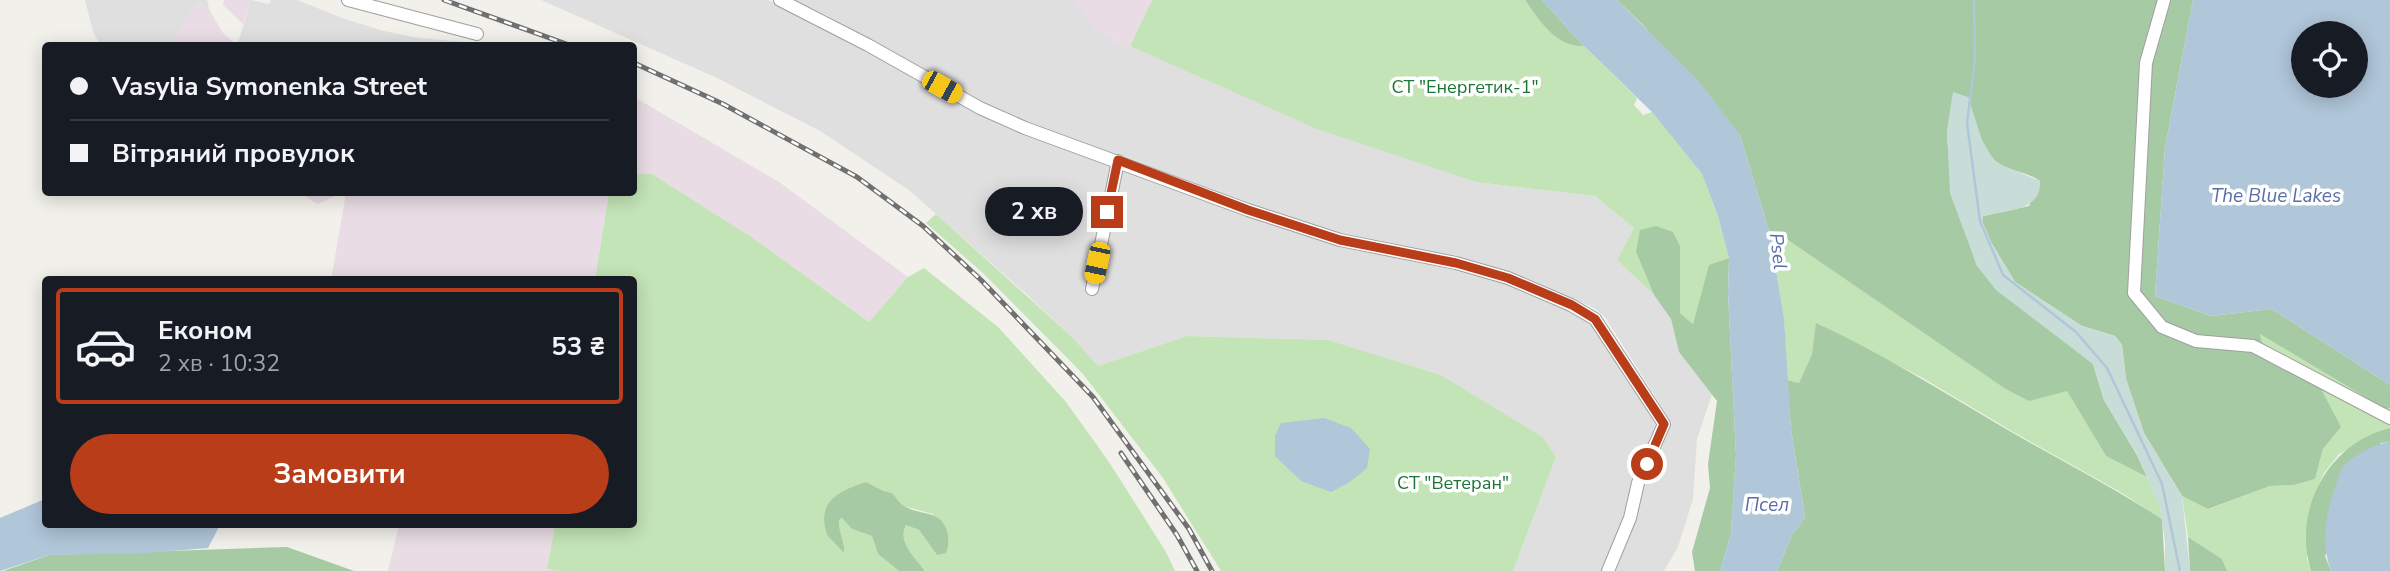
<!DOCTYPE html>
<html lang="uk">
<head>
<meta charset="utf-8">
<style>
	body { margin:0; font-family:"Nunito Sans",sans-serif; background:#242831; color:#f1f3f6; height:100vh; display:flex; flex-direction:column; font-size:26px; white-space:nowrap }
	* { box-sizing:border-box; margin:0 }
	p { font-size:23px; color:#9ea1a6 }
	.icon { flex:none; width:38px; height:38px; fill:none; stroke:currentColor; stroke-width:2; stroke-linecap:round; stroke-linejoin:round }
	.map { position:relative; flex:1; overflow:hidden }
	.details { position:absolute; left:42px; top:276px; width:595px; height:252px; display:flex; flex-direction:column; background:#171b24; border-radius:7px; box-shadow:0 4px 18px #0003 }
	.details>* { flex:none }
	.banner { position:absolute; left:42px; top:42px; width:595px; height:154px; border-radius:7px; box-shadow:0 4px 18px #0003; display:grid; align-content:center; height:154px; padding:0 28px; background:#171b24 }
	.fabs { position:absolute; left:2291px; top:21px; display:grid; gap:14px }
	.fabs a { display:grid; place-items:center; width:77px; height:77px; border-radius:50%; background:#171b24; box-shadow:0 4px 18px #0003; font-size:35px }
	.end { position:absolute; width:32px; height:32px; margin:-16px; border:9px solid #ba3d19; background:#fff; box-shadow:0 0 0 4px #fff }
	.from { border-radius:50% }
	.bubble { position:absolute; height:49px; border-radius:24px; background:#171b24; box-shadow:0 4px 18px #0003; font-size:23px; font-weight:700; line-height:49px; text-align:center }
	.car { position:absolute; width:21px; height:42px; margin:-21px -10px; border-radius:9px; box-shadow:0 0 5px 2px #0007; background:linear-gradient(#f5c518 24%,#345 0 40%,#f5c518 0 76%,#345 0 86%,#f5c518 0) }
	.banner b { display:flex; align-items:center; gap:24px; height:66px; font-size:26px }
	.banner b+b { border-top:2px solid #363941 }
	.banner i { width:18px; height:18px; background:#f1f3f6 }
	ul { padding:12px 0 0; list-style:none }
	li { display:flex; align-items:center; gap:21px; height:116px; margin:0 14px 10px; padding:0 14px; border:4px solid transparent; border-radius:7px }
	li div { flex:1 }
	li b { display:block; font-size:26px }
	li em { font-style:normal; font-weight:700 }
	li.active { border-color:#ba3d19 }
	li>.icon { width:63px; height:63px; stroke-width:1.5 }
	.cta { display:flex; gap:14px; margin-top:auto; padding:14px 28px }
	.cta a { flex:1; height:80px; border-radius:42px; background:#ba3d19; color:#fff; font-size:28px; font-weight:700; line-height:80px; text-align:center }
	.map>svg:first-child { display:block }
</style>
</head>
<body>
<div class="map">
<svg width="2390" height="571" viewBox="0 0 2390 571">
	<rect width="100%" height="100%" fill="#f1f0ea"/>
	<g fill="#e0dfdf">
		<polygon points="85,0 207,0 209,9 198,2 170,45 100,45 93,31"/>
		<polygon points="251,0 269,4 271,0 297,0 345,19 384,31 418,38 466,42 466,45 237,46"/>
		<polygon points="541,0 768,0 909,73 1243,215 1337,245 1430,262 1512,284 1561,306 1592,324 1659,425 1627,518 1605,571 1513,571 1556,457 1543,437 1441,375 1328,340 1187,336 1098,366 1072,337 1024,292 910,191 820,131 715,77"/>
		<polygon points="792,0 1073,0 1096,28 1120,45 1130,46 1476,182 1595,196 1634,228 1617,260 1654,295 1671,319 1679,352 1712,394 1697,439 1693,499 1678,547 1664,571 1612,571 1641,486 1672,423 1605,317 1594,308 1523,277 1475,261 1343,236 1295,221 999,113 826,15"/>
	</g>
	<g fill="#e9dce4">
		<polygon points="224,0 251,0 243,24 223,5"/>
		<polygon points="1073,0 1152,0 1130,46 1120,45 1096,28"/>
		<polygon points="198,2 209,9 222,32 237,45 170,45"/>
		<polygon points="634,97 779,182 908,277 869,322 753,238 652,174 634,174"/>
		<polygon points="300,193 342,193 318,204"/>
		<polygon points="346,193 609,193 595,280 331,280"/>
		<polygon points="399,525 555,525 547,569 561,571 388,571"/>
	</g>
	<g fill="#c3e4b6">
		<path d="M 1152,0 L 1525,0 C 1539,20 1556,48 1584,46 L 1637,98 L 1634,105 L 1643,115 L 1652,112 L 1702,174 L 1718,216 L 1729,258 L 1709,266 L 1693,324 L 1680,313 L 1680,246 L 1636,252 L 1654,295 L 1617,260 L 1634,228 L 1595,196 L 1476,182 L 1317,129 L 1130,46 Z"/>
		<path d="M 634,174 L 652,174 L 753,238 L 869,322 L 908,277 L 924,268 L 998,327 L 1066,402 L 1109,462 L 1166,552 L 1175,571 L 925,571 C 915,557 897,542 906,525 L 919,530 L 937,555 L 933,514 L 903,506 L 892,493 L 883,492 L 866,482 L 825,529 L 827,535 L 844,552 C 845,539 838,532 838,520 L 843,518 L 852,529 L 872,536 L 878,554 L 899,571 L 561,571 L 547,569 L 555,525 L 634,525 L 634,280 L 595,280 L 609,193 L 634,192 Z"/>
		<polygon points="936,214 1072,337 1098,366 1187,336 1328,340 1441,375 1543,437 1556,457 1513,571 1221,571 1163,478 1083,374 984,274 926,223"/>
		<polygon points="1770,234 1785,238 2004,388 2067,391 2106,456 2147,477 2160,508 2162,519 2122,493 2015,433 1921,377 1817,324 1812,354 1799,383 1787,380 1784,318"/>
		<polygon points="2259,333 2385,409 2390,408 2390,428 2339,454 2324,473 2316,490 2307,559 2311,571 2227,571 2222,559 2188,537 2182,496 2209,509 2270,486 2294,485 2315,479 2323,449 2341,427 2265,359"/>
	</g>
	<g fill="#a6cba4">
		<path d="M 1525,0 L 1542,0 L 1584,46 C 1556,48 1539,20 1525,0 Z"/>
		<path d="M 1617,0 L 2193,0 L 2165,148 L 2155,296 L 2211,316 L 2272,309 L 2390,385 L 2390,408 L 2385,409 L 2260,334 L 2265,359 L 2321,389 L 2341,427 L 2323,449 L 2315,479 L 2294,485 L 2270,486 L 2208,509 L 2182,496 L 2144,433 L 2126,379 L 2122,345 L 2115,336 L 2082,326 L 2015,282 L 1991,242 L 1982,221 L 1983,216 L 2029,206 L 2040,181 C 2028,172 2011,172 1998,163 C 1979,151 1974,117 1968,97 L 1947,130 L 1948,149 L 1969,242 L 1977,266 L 2093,364 L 2104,400 L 2137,455 L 2147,477 L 2106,456 L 2067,391 L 2029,401 L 2004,388 L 1785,238 L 1770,234 L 1740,135 L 1642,24 Z"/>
		<polygon points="1656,226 1673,232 1680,246 1680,313 1693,324 1709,265 1729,258 1728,293 1736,455 1731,534 1720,571 1695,571 1692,552 1710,488 1708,464 1717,401 1679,352 1671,319 1654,295 1636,252 1640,230"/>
		<path d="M 1816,323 C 1885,355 1948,395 2013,433 C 2063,462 2114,488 2162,519 L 2165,571 L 1777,571 L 1792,535 L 1805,517 L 1791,429 L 1787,380 L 1799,383 L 1812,354 Z"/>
		<path d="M 2390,428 L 2390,442 L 2381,443 L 2325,556 L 2331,571 L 2311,571 C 2292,510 2328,443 2390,428 Z"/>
		<path d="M 866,482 L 883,491 L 892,493 C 896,497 900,504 904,506 C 920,516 940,509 947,531 C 949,538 949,546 946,553 L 937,555 L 919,530 L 906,525 C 897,542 915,557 925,571 L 899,571 L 878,554 L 872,536 L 852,529 L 842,518 L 839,520 C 838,533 845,539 844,553 L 827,535 C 816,501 839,491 866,482 Z"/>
		<polygon points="2188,537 2222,559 2227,571 2190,571"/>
		<polygon points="287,547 354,571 3,571 49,555"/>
	</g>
	<path fill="#c9ddd8" d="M 1953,92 L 1968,97 L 1982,140 L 1990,154 L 1997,163 L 2040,181 C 2042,212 2004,210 1983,216 L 1982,222 L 1991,242 L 2015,282 L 2082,326 L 2115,336 L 2122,345 L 2126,379 L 2144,433 L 2182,496 L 2190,571 L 2165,571 L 2165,542 L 2160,508 L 2137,454 L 2104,400 L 2093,364 L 1996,290 L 1977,266 L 1950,193 L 1947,130 Z"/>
	<g fill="#b0c6d9" fill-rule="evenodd">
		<polygon points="1542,0 1617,0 1698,80 1740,135 1770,234 1784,318 1791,429 1805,517 1792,535 1777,571 1720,571 1731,534 1736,455 1728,293 1729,258 1718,216 1702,174 1652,112 1584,46"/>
		<path d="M 2193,0 L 2390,0 L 2390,385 L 2272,309 L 2211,316 L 2155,296 L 2165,148 ZM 2356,33 L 2356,86 L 2303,86 L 2303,33 Z"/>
		<polygon points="1324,418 1351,428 1370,449 1367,468 1350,482 1331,492 1301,481 1275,456 1275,436 1281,423"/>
		<path d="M 2390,442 L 2390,571 L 2331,571 C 2320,542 2326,512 2336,484 C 2338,480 2339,472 2342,468 C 2350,457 2377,443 2390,442 Z"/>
		<polygon points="45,499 46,525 220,525 208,548 147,553 49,555 0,571 0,518"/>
	</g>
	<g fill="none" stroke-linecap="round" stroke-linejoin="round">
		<polyline stroke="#b0c6d9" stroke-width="2.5" points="1974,0 1975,60 1967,123 1980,221 2003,275 2076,332 2107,368 2162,484 2180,571"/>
		<g stroke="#9f9f9f" stroke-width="14">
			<g id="minor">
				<polyline points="348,0 477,34"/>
				<polyline points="780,0 868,45 980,108 1025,128 1248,210 1340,240 1456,263 1508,278 1571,305 1595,319 1664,424 1638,483 1630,518 1608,571"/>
				<polyline points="2164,0 2146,63 2134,293 2162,327 2196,341 2253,346 2390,418"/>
				<polyline points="1092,289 1118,161"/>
			</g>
		</g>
		<use href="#minor" stroke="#fff" stroke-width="12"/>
		<g stroke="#707070" stroke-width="5">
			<g id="rail">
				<polyline points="444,0 572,46"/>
				<polyline points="634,63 723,104 857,177 923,226 981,280 1093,397 1189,529 1212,571"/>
				<polyline points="1121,453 1177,535 1197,571"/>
			</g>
		</g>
		<use href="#rail" stroke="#fff" stroke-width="2.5" stroke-dasharray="8" stroke-linecap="butt"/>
	</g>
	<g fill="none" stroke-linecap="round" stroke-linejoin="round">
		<polyline stroke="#ba3d19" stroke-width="9" points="1107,212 1118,160 1248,210 1340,240 1456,263 1508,278 1572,305 1595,319 1664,424 1647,464"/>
	</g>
	<g text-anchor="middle" stroke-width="7" stroke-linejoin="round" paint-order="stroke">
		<g font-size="18" fill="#1a7536" stroke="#fff">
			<text x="1465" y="93">СТ "Енергетик-1"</text>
			<text x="1453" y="489">СТ "Ветеран"</text>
		</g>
		<g font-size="19" font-style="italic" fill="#596ea7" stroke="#fff">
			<text x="2276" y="202">The Blue Lakes</text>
			<text transform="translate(1779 251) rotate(83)" y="7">Psel</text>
			<text x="1767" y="511">Псел</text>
		</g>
	</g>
</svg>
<div class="fabs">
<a><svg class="icon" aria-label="locate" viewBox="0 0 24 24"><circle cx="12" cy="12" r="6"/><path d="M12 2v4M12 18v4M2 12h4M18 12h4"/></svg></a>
</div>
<i class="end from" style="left:1647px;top:464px"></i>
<i class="end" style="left:1107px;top:212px"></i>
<div class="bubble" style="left:985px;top:187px;width:98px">2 хв</div>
<i class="car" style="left:942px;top:87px;rotate:119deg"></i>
<i class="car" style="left:1097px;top:263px;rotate:192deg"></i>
<div class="banner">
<b><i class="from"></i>Vasylia Symonenka Street</b>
<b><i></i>Вітряний провулок</b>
</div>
<section class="details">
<ul>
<li class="active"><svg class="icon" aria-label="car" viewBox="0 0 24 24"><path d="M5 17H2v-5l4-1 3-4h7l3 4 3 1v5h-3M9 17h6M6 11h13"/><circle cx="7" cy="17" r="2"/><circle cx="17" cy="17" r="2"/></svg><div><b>Економ</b><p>2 хв · 10:32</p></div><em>53 ₴</em></li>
</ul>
<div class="cta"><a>Замовити</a></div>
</section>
</div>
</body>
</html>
